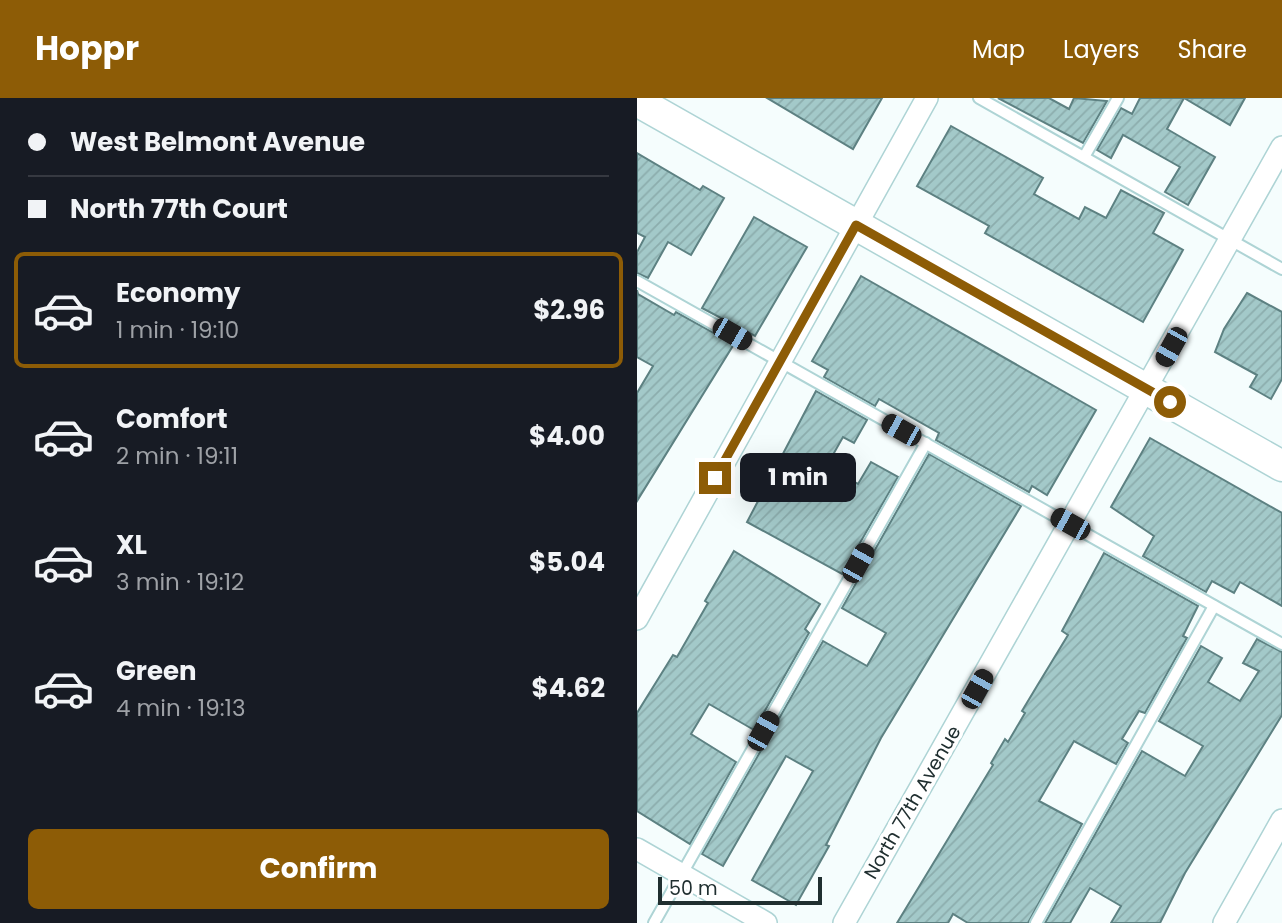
<!DOCTYPE html>
<html lang="en">
<head>
<meta charset="utf-8">
<style>
	body { margin:0; font-family:Poppins,sans-serif; background:#242831; color:#f1f3f6; height:100vh; display:flex; flex-direction:column; font-size:26px; white-space:nowrap }
	* { box-sizing:border-box; margin:0 }
	p { font-size:23px; color:#9ea1a6 }
	.icon { flex:none; width:38px; height:38px; fill:none; stroke:currentColor; stroke-width:2; stroke-linecap:round; stroke-linejoin:round }
	.map { position:relative; flex:1; overflow:hidden }
	.panel { display:flex; flex-direction:column; background:#171b24; width:637px }
	.panel>* { flex:none }
	.banner { display:grid; align-content:center; height:154px; padding:0 28px; background:#171b24 }
	.scale { position:absolute; left:21px; bottom:18px; width:164px; box-sizing:border-box; padding-left:7px; border:4px solid #202f30; border-top:0; font-size:19px; line-height:24px; white-space:nowrap; color:#202f30; -webkit-text-stroke:5px #fff; paint-order:stroke }
	.end { position:absolute; width:32px; height:32px; margin:-16px; border:9px solid #8d5c06; background:#fff; box-shadow:0 0 0 4px #fff }
	.from { border-radius:50% }
	.bubble { position:absolute; height:49px; border-radius:10px; background:#171b24; box-shadow:0 7px 28px #0002; font-size:23px; font-weight:700; line-height:49px; text-align:center }
	.car { position:absolute; width:21px; height:42px; margin:-21px -10px; border-radius:9px; box-shadow:0 0 5px 2px #0007; background:linear-gradient(#222 24%,#8ab4d8 0 40%,#222 0 76%,#8ab4d8 0 86%,#222 0) }
	.banner b { display:flex; align-items:center; gap:24px; height:66px; font-size:26px }
	.banner b+b { border-top:2px solid #363941 }
	.banner i { width:18px; height:18px; background:#f1f3f6 }
	ul { padding:0; list-style:none }
	li { display:flex; align-items:center; gap:21px; height:116px; margin:0 14px 10px; padding:0 14px; border:4px solid transparent; border-radius:10px }
	li div { flex:1 }
	li b { display:block; font-size:26px }
	li em { font-style:normal; font-weight:700 }
	li.active { border-color:#8d5c06 }
	li>.icon { width:63px; height:63px; stroke-width:1.5 }
	.action { display:flex; gap:14px; margin-top:auto; padding:14px 28px }
	.action a { flex:1; height:80px; border-radius:10px; background:#8d5c06; color:#fff; font-size:28px; font-weight:700; line-height:80px; text-align:center }
	header { display:flex; align-items:center; gap:42px; box-sizing:border-box; height:98px; padding:0 35px; background:#8d5c06; color:#fff }
	header strong { font-size:33px }
	nav { display:flex; gap:38px; margin-inline-start:auto; font-size:24px }
	main { display:flex; flex:1; min-height:0 }
	.map>svg:first-child { display:block }
</style>
</head>
<body>
<header>
<strong>Hoppr</strong>
<nav><a>Map</a><a>Layers</a><a>Share</a></nav>
</header>
<main>
<section class="panel">
<div class="banner">
<b><i class="from"></i>West Belmont Avenue</b>
<b><i></i>North 77th Court</b>
</div>
<ul>
<li class="active"><svg class="icon" aria-label="car" viewBox="0 0 24 24"><path d="M5 17H2v-5l4-1 3-4h7l3 4 3 1v5h-3M9 17h6M6 11h13"/><circle cx="7" cy="17" r="2"/><circle cx="17" cy="17" r="2"/></svg><div><b>Economy</b><p>1 min · 19:10</p></div><em>$2.96</em></li>
<li><svg class="icon" aria-label="car" viewBox="0 0 24 24"><path d="M5 17H2v-5l4-1 3-4h7l3 4 3 1v5h-3M9 17h6M6 11h13"/><circle cx="7" cy="17" r="2"/><circle cx="17" cy="17" r="2"/></svg><div><b>Comfort</b><p>2 min · 19:11</p></div><em>$4.00</em></li>
<li><svg class="icon" aria-label="car" viewBox="0 0 24 24"><path d="M5 17H2v-5l4-1 3-4h7l3 4 3 1v5h-3M9 17h6M6 11h13"/><circle cx="7" cy="17" r="2"/><circle cx="17" cy="17" r="2"/></svg><div><b>XL</b><p>3 min · 19:12</p></div><em>$5.04</em></li>
<li><svg class="icon" aria-label="car" viewBox="0 0 24 24"><path d="M5 17H2v-5l4-1 3-4h7l3 4 3 1v5h-3M9 17h6M6 11h13"/><circle cx="7" cy="17" r="2"/><circle cx="17" cy="17" r="2"/></svg><div><b>Green</b><p>4 min · 19:13</p></div><em>$4.62</em></li>
</ul>
<div class="action"><a>Confirm</a></div>
</section>
<div class="map">
<svg width="645" height="825" viewBox="0 0 645 825">
	<defs>
		<pattern id="building-hatch" width="6" height="6" patternUnits="userSpaceOnUse" patternTransform="scale(1.75)"><rect width="6" height="6" fill="#a3c9c9"/><path d="M-1 1l2-2M0 6l6-6M5 7l2-2" fill="none" stroke="#8cadad"/></pattern>
	</defs>
	<rect width="100%" height="100%" fill="#f5fdfd"/>
	<g fill="url(#building-hatch)" stroke="#5d8182" stroke-width="2">
		<polygon points="130,0 245,0 216,51"/>
		<polygon points="361,0 412,0 432,11 437,0 470,3 446,45"/>
		<polygon points="503,0 608,0 593,27 547,0 530,31 578,59 551,107 528,94 543,69 486,37 474,60 460,52 484,10 495,16"/>
		<polygon points="314,28 406,80 397,96 442,121 448,109 469,120 484,92 527,115 516,135 546,152 506,224 348,135 352,128 280,88"/>
		<polygon points="0,55 63,92 66,88 87,100 54,157 31,144 11,180 0,175 0,154 8,139 0,135"/>
		<polygon points="117,119 170,149 118,238 65,210"/>
		<polygon points="224,178 459,312 410,397 395,388 392,394 299,342 302,335 242,301 238,308 187,279 191,272 175,263"/>
		<polygon points="0,192 1,196 37,217 39,214 97,246 0,403 0,295 16,268 0,259"/>
		<polygon points="610,195 645,214 645,281 634,301 613,289 620,277 578,254 587,231"/>
		<polygon points="179,293 230,322 217,345 206,339 189,369 221,386 234,364 261,379 205,476 110,424"/>
		<polygon points="513,340 645,415 645,508 603,484 597,495 575,483 569,494 506,458 517,438 474,409"/>
		<polygon points="292,356 384,408 244,640 189,747 192,748 159,807 115,782 176,673 149,658 86,768 65,756 186,543 230,568 249,535 205,510"/>
		<polygon points="97,453 183,506 168,531 172,535 117,632 72,606 54,636 99,664 53,746 0,713 0,615 36,557 40,559 71,505 68,503"/>
		<polygon points="467,455 561,508 546,538 550,540 508,615 502,613 485,641 491,645 479,666 437,643 402,703 445,726 391,825 331,825 316,816 311,825 260,825 356,667 354,665 368,641 371,644 388,615 385,613 400,588 431,537 425,533"/>
		<polygon points="620,541 645,554 645,617 548,775 523,825 474,825 484,808 453,790 433,825 408,825 505,653 548,678 566,648 522,623 564,548 585,560 571,584 603,603 622,573 606,565"/>
	</g>
	<g fill="none" stroke-linecap="round" stroke-linejoin="round">
		<g stroke="#aed4d5" stroke-width="14">
			<g id="service">
				<polyline points="342,0 645,171"/>
				<polyline points="447,59 481,0"/>
				<polyline points="0,183 645,546"/>
				<polyline points="17,825 289,345"/>
				<polyline points="399,825 577,508"/>
			</g>
		</g>
		<g stroke="#aed4d5" stroke-width="24">
			<g id="minor">
				<polyline points="0,521 290,0"/>
				<polyline points="0,751 129,825"/>
				<polyline points="207,825 645,49"/>
				<polyline points="587,825 645,722"/>
			</g>
		</g>
		<g stroke="#aed4d5" stroke-width="33">
			<polyline id="secondary" points="0,3 645,368"/>
		</g>
		<use href="#service" stroke="#fff" stroke-width="10"/>
		<use href="#minor" stroke="#fff" stroke-width="21"/>
		<use href="#secondary" stroke="#fff" stroke-width="30"/>
	</g>
	<g fill="none" stroke-linecap="round" stroke-linejoin="round">
		<polyline stroke="#8d5c06" stroke-width="9" points="78,380 219,127 533,304"/>
	</g>
	<g text-anchor="middle" stroke-width="7" stroke-linejoin="round" paint-order="stroke">
		<g font-size="19" fill="#202f30" stroke="#fff">
			<text transform="translate(275 704) rotate(-60)" y="7">North 77th Avenue</text>
		</g>
	</g>
</svg>
<div class="scale">50 m</div>
<i class="end from" style="left:533px;top:304px"></i>
<i class="end" style="left:78px;top:380px"></i>
<div class="bubble" style="left:103px;top:355px;width:116px">1 min</div>
<i class="car" style="left:95px;top:236px;rotate:120deg"></i>
<i class="car" style="left:534px;top:249px;rotate:209deg"></i>
<i class="car" style="left:264px;top:332px;rotate:299deg"></i>
<i class="car" style="left:433px;top:426px;rotate:299deg"></i>
<i class="car" style="left:221px;top:465px;rotate:29deg"></i>
<i class="car" style="left:340px;top:591px;rotate:29deg"></i>
<i class="car" style="left:126px;top:633px;rotate:29deg"></i>
</div>
</main>
</body>
</html>
